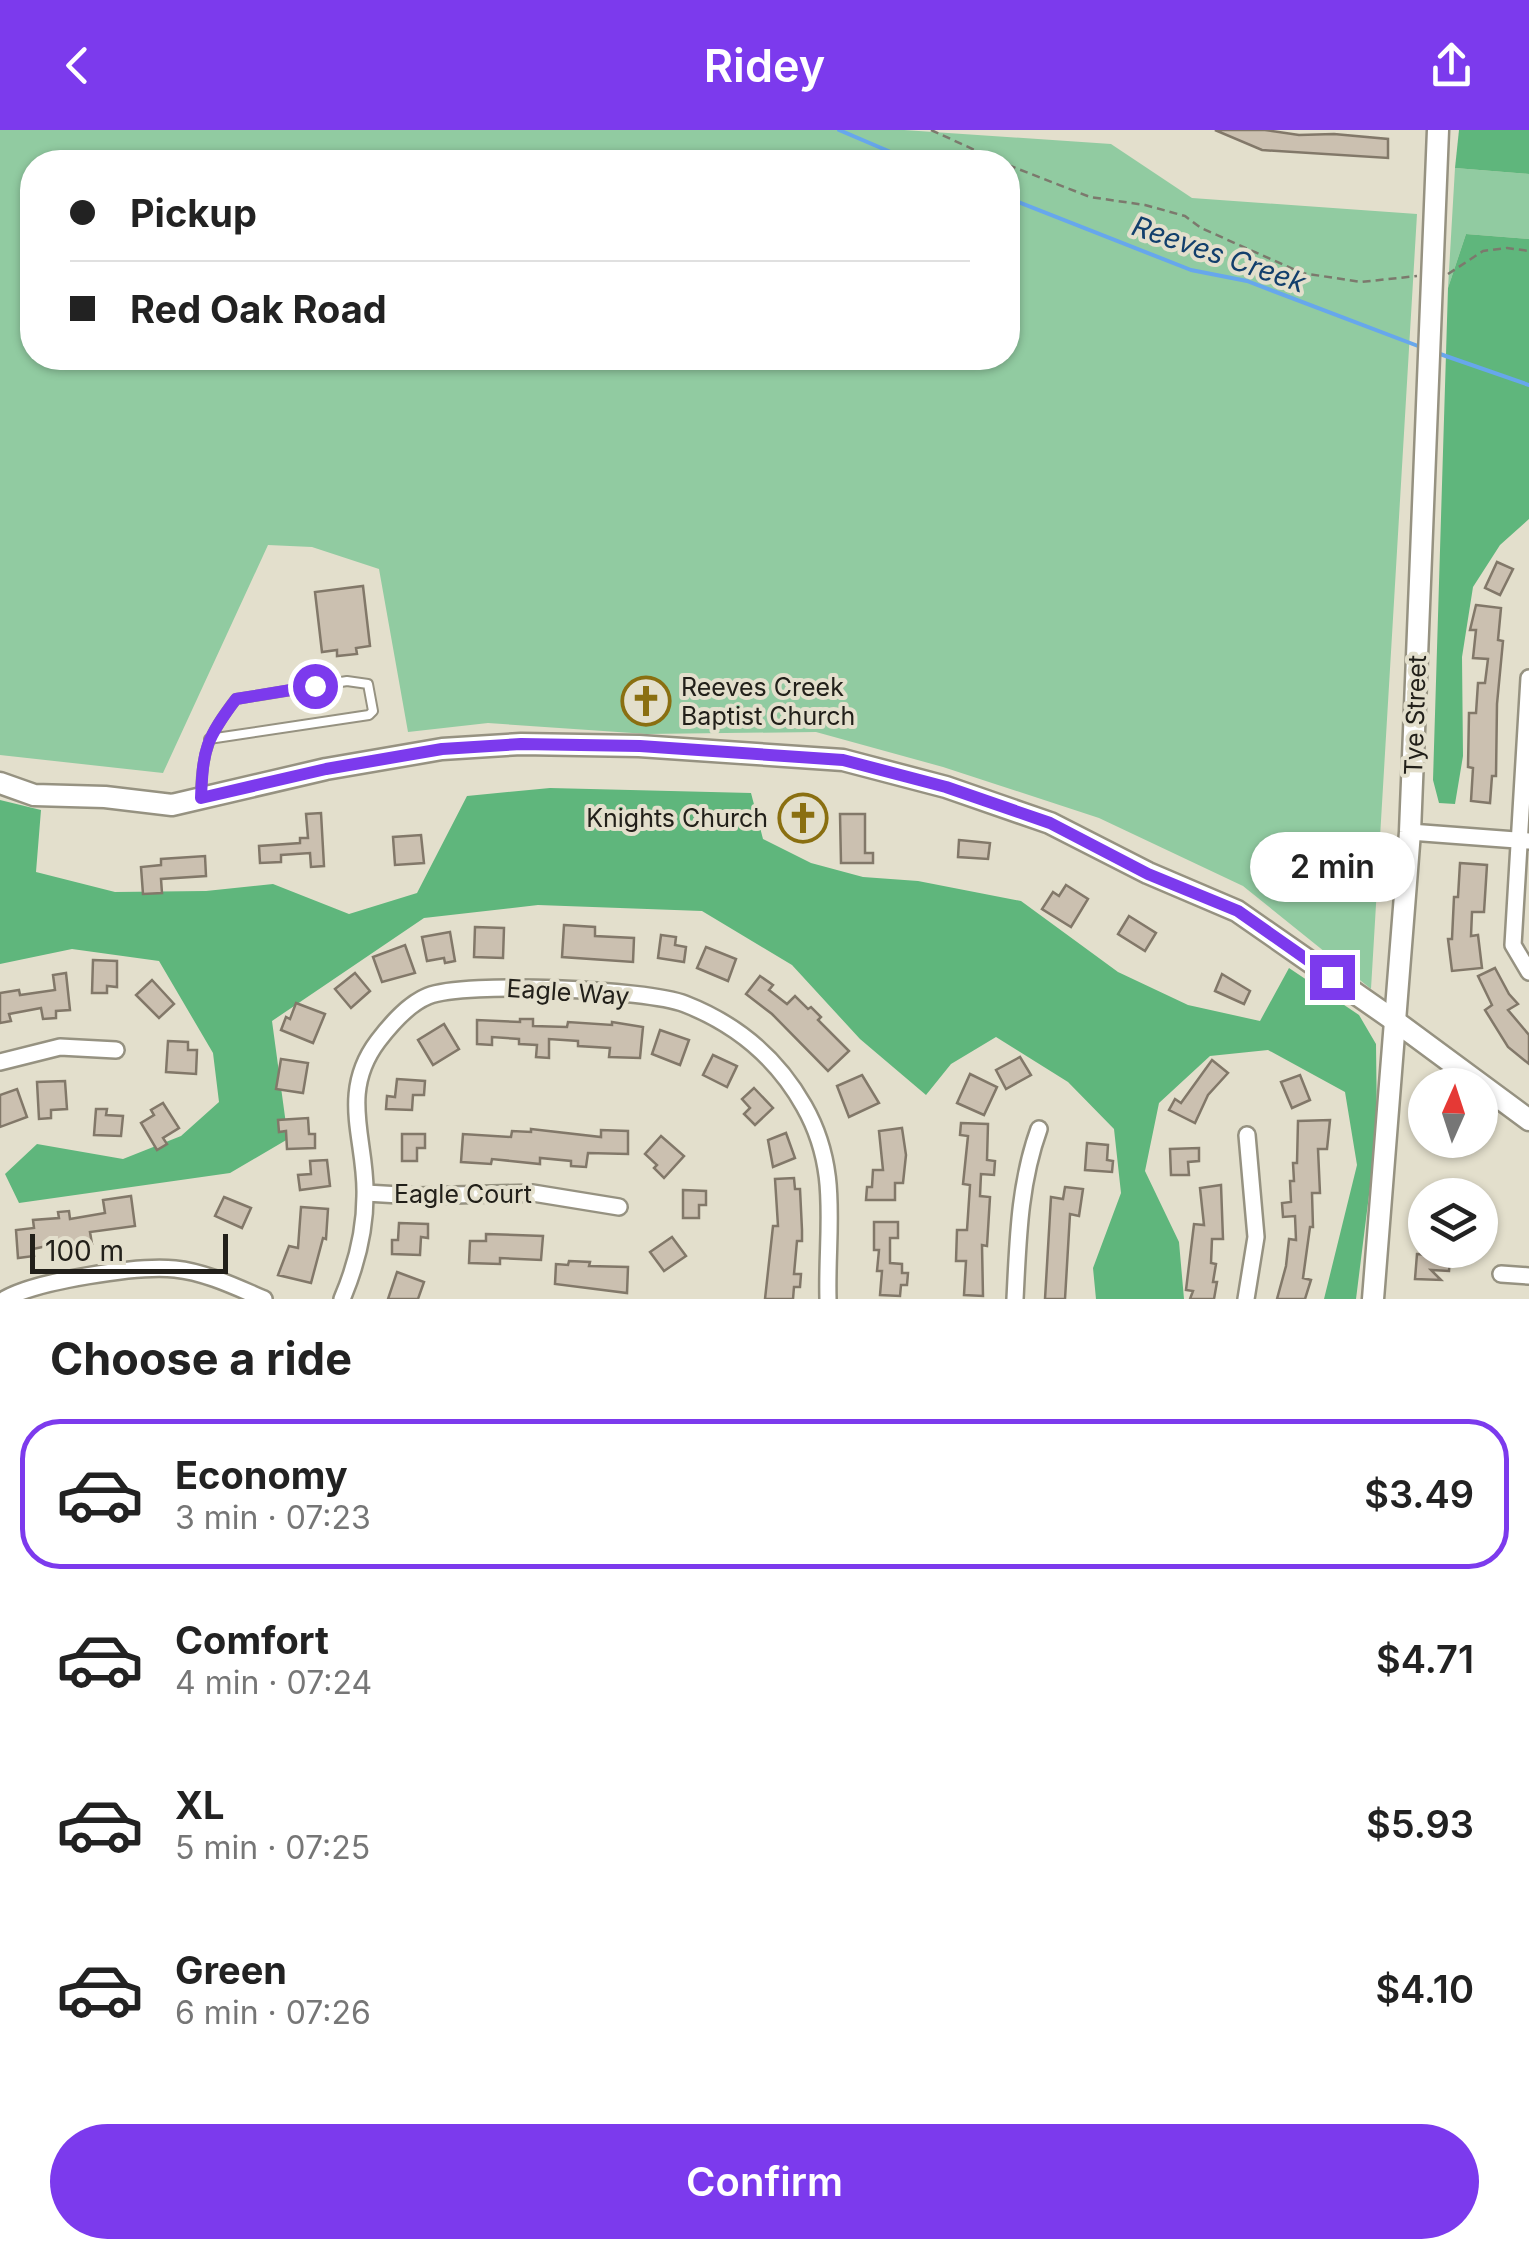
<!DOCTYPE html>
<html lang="en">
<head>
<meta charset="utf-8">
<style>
	body { margin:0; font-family:Inter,sans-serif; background:#f6f6f6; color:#222; height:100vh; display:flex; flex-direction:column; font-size:38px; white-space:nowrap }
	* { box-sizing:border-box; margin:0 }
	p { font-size:32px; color:#767676 }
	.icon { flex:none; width:55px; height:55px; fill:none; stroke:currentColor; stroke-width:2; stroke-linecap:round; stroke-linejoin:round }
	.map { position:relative; height:1169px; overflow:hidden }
	.sheet { display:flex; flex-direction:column; background:#fff; flex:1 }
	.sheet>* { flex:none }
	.guide { position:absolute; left:20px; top:20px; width:1000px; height:220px; border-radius:40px; box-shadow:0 2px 8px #0004; display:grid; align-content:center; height:220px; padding:0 50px; background:#fff }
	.needle { width:65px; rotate:3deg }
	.fabs { position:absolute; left:1408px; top:938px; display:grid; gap:20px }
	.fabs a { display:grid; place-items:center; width:90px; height:90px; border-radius:50%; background:#fff; box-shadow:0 2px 8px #0004; font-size:50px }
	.scale { position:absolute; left:30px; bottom:25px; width:198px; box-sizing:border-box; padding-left:10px; border:5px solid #22201a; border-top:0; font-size:28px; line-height:35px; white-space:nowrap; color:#22201a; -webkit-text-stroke:8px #e3dfcc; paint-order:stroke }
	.end { position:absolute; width:45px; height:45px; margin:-22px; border:12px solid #7c3aed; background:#fff; box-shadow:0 0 0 5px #fff }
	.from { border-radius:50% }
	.bubble { position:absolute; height:70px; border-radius:35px; background:#fff; box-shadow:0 2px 8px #0004; font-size:32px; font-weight:600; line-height:70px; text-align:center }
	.guide b { display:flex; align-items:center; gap:35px; height:95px; font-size:38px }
	.guide b+b { border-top:2px solid #e0e0e0 }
	.guide i { width:25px; height:25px; background:#222 }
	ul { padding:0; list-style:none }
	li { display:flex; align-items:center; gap:30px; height:150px; margin:0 20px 15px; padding:0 30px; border:5px solid transparent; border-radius:40px }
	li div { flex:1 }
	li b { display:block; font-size:38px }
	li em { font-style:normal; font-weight:600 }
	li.on { border-color:#7c3aed }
	li>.icon { width:90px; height:90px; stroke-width:1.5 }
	h2 { padding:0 50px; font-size:45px; line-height:120px }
	.button { display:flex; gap:20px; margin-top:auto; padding:20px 50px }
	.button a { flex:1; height:115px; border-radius:60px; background:#7c3aed; color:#fff; font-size:40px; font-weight:600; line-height:115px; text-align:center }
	header { display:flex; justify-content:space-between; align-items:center; height:130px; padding:0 50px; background:#7c3aed; color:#fff; font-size:45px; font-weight:600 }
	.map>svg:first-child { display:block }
</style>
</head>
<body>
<header><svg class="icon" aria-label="back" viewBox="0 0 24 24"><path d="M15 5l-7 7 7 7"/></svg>Ridey<svg class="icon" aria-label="share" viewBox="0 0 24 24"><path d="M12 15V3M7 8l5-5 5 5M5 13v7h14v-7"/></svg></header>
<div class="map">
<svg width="1529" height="1169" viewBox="0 0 1529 1169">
	<rect width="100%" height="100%" fill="#e3dfcc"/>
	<g fill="#91cba1" fill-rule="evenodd">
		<path d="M 0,0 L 904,0 L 1111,14 L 1192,68 L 1417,84 L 1371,859 L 1243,756 L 1099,688 L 943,637 L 816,602 L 647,604 L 488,593 L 408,602 L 379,439 L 312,417 L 268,415 L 163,643 L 0,625 ZM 32,32 L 1008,32 L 1008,228 L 32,228 Z"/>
		<polygon points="1455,38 1529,44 1529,109 1466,104 1448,158"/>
	</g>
	<g fill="#5fb67c">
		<polygon points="1459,0 1529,0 1529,44 1455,38"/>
		<polygon points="1466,104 1529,109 1529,389 1500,415 1473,457 1462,527 1463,626 1455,674 1439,673 1433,650 1448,158"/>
		<polygon points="550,658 751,663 763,709 811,733 863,747 918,751 1021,771 1118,842 1188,875 1260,891 1289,838 1359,885 1376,914 1377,1001 1356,1169 1324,1169 1357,1035 1345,962 1268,920 1210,926 1159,973 1145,1041 1179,1112 1184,1169 1096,1169 1093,1138 1121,1063 1114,999 1068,952 996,907 951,934 926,965 860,909 792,835 702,781 538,775 424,788 272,891 288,1009 230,1043 19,1073 5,1044 37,1014 123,1029 181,1006 219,972 213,923 159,831 72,819 0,834 0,670 41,680 36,742 115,762 206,761 273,754 349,784 417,763 467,666"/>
	</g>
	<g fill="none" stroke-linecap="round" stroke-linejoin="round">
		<g stroke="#67a7ec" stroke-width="4">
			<polyline points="839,0 914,32"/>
			<polyline points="1008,68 1191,140 1247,151 1418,216"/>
			<polyline points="1440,224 1529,255"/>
		</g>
	</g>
	<g fill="#cbc0b0" stroke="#827869" stroke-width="2.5">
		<polygon points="1215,0 1265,0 1299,5 1334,4 1388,9 1388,28 1262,20"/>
		<polygon points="1497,432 1513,439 1500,465 1485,458"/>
		<polygon points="363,456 370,516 356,518 357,524 337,526 337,520 322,522 315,462"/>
		<polygon points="1476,475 1501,478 1498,510 1503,511 1497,574 1496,646 1492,646 1490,673 1471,671 1473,638 1468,637 1469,583 1476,583 1478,553 1485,553 1488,529 1473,528 1476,500 1470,500"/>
		<polygon points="321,683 324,736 311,737 310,723 281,725 281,732 260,733 259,716 300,713 300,708 308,708 306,684"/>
		<polygon points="840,684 865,684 865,723 873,723 873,733 841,733"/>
		<polygon points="421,705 424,733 395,735 393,707"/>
		<polygon points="959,710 990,713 988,729 958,727"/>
		<polygon points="205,726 206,746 161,749 162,763 143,764 141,737 161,735 161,729"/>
		<polygon points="1460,733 1487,735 1484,782 1472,782 1471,806 1478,805 1482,838 1452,841 1448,809 1452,809 1454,767 1458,767"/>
		<polygon points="1066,755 1088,769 1071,797 1042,779 1053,762 1059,766"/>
		<polygon points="1129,786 1156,803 1145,821 1118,804"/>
		<polygon points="564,795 595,797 595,806 634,808 633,832 562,827"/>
		<polygon points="475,797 504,798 503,828 474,827"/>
		<polygon points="450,802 455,831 445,833 444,828 427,831 422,807"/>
		<polygon points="661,805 676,807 675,815 686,817 684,832 658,828"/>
		<polygon points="405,815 415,843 382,852 373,827"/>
		<polygon points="706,817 736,829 728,851 697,838"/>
		<polygon points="93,830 117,831 117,857 107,856 107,863 92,863"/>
		<polygon points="1495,838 1509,864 1518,874 1508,880 1529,905 1529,934 1508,917 1485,880 1492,875 1478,846"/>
		<polygon points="66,843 70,880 56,881 56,888 43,889 41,878 9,884 11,891 0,893 0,863 19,860 20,865 55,860 53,845"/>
		<polygon points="355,843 370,861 351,878 335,859"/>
		<polygon points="1222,844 1250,861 1244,874 1215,861"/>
		<polygon points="760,846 773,855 769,860 787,874 795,866 808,879 811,877 821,887 818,890 849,921 828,941 772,884 746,864"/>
		<polygon points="152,850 174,874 159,888 136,865"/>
		<polygon points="296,873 325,884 313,913 281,900 286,887 290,889"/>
		<polygon points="520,889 533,889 533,896 567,897 568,892 612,895 612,892 643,897 640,928 609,927 610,918 578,916 578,911 549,909 549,928 536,927 537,915 519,914 519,909 492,907 492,915 477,914 477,890 520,892"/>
		<polygon points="444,894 459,919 433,935 418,910"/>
		<polygon points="660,900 689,910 680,935 652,924"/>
		<polygon points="168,911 188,912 188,920 197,920 196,944 166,942"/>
		<polygon points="713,925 737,936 727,957 703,945"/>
		<polygon points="1020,927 1031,945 1006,959 996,940"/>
		<polygon points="281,929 308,933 303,963 276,959"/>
		<polygon points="1212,930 1228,943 1208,965 1195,993 1169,980 1175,969 1181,973"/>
		<polygon points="970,944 997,957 984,985 957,973"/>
		<polygon points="862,945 879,973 849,987 837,956"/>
		<polygon points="1300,945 1310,970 1292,978 1281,952"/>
		<polygon points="397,949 425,951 424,965 413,965 412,980 386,979 387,966 395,967"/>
		<polygon points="65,951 67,979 51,980 51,988 39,989 37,952"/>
		<polygon points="754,958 773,978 755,995 744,984 750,978 742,969"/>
		<polygon points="17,959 27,987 0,997 0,965"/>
		<polygon points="163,973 179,998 163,1008 167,1014 157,1020 141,993 154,985 151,980"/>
		<polygon points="96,979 107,979 106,985 123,986 121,1006 94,1005"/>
		<polygon points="308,988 309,1004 315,1004 315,1018 287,1019 286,1001 279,1002 278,990"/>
		<polygon points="1330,990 1327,1019 1318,1019 1320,1063 1312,1063 1313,1097 1310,1097 1303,1148 1311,1150 1305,1169 1277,1169 1286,1136 1289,1109 1296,1110 1295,1086 1283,1087 1282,1073 1291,1072 1290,1051 1294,1051 1293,1033 1297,1033 1298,991"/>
		<polygon points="961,993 988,994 987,1030 995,1031 994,1045 981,1044 980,1066 990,1067 987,1116 982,1115 983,1166 964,1165 966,1131 956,1131 957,1100 967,1100 970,1055 963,1054 968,1006 960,1005"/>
		<polygon points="902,998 906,1025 903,1053 895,1053 895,1070 866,1070 867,1057 872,1057 873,1040 883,1040 879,1001"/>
		<polygon points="531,999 601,1007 601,1000 628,1001 628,1024 588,1023 586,1037 571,1036 571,1031 540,1028 540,1034 492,1029 491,1034 461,1032 463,1004 511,1007 512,1001 531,1002"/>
		<polygon points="786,1003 795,1028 773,1037 768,1010"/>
		<polygon points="402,1004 425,1004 425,1018 417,1018 417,1031 402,1031"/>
		<polygon points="661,1006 684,1026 664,1048 654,1038 657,1035 645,1024"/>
		<polygon points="1087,1013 1108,1015 1107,1030 1113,1031 1112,1042 1085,1040"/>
		<polygon points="1199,1018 1199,1031 1188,1032 1189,1045 1171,1045 1170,1019"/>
		<polygon points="327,1030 330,1056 300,1060 298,1045 311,1044 310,1031"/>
		<polygon points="794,1048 795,1059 800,1059 802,1100 802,1111 797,1111 794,1144 801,1144 800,1157 794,1157 793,1169 765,1169 773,1096 778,1096 775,1049"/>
		<polygon points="1221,1055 1223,1109 1212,1109 1211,1133 1216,1134 1213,1152 1217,1152 1214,1169 1190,1169 1193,1161 1186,1160 1194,1094 1204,1095 1200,1058"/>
		<polygon points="1065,1057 1083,1059 1079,1086 1070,1084 1065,1169 1045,1169 1051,1067 1063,1069"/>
		<polygon points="683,1060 706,1061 706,1075 699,1075 699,1088 683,1088"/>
		<polygon points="131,1066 135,1096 90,1102 92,1114 79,1116 79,1111 47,1116 33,1119 34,1126 18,1128 16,1100 34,1098 33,1090 59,1088 58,1082 69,1081 70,1089 105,1083 103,1070"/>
		<polygon points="224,1067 251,1078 242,1098 215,1086"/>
		<polygon points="301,1077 328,1079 326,1109 323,1108 311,1153 278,1145 289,1116 298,1118"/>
		<polygon points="874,1092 898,1092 898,1108 890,1108 890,1133 902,1134 902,1143 908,1143 907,1155 901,1155 900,1166 880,1165 882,1141 877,1141 879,1120 874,1120"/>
		<polygon points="399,1093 428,1094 428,1108 421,1107 420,1125 392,1124 392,1110 398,1110"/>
		<polygon points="486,1104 543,1106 541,1130 500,1128 500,1134 469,1133 470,1111 486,1111"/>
		<polygon points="672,1107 686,1126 664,1141 650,1122"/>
		<polygon points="1417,1124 1450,1127 1449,1141 1431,1140 1441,1150 1415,1149"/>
		<polygon points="569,1131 590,1132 589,1136 628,1137 627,1163 555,1154 556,1134 568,1135"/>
		<polygon points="397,1142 424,1152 418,1169 388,1169"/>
	</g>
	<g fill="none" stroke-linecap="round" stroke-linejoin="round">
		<g stroke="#969281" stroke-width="12">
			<path id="service" d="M 201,664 C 202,620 209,604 236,569 L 347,551 L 368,554 L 373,581 L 369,585 L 209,609"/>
		</g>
		<g stroke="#969281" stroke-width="20">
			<g id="minor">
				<polyline points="1529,548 1513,815 1529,842"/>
				<polyline points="1410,702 1529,711"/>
				<polyline points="0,932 60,917 116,920"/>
				<polyline points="366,1063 417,1066 533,1063 619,1077"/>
				<polyline points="1501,1144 1529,1146"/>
				<path d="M 5,1169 C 36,1151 138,1135 175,1139 C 205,1142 236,1157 264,1169"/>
				<path d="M 342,1169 C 356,1136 365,1102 365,1066 C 367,1011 338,964 378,911 C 391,894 408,874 428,866 C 466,851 647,859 685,874 C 736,894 777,928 804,976 C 841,1041 826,1099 828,1169"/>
				<path d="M 1015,1169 C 1018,1111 1019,1054 1039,999"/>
				<polyline points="1246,1169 1256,1107 1247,1005"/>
			</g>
		</g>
		<g stroke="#969281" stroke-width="25">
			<g id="tertiary">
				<polyline points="0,653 34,665 105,667 172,675 326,639 442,619 521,614 639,616 843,630 946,657 1050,693 1148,743 1237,781 1395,891 1529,990"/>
				<polyline points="1373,1169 1410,702 1438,0"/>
			</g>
		</g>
		<g stroke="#7c796d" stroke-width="2.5" stroke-dasharray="8 5" stroke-linecap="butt">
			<polyline points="931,0 1001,32"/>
			<polyline points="1008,35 1090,67 1145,75 1185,86 1201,98 1302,143 1361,152 1417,146"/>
			<polyline points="1448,144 1483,121 1507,118 1529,121"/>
		</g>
		<use href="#service" stroke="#fff" stroke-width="8"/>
		<use href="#minor" stroke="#fff" stroke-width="15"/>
		<use href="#tertiary" stroke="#fff" stroke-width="20"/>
	</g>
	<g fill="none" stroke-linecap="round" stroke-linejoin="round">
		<path stroke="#7c3aed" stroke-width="12" d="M 315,556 L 236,569 C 206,609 203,618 201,668 L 326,639 L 442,619 L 521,614 L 640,616 L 843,630 L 946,657 L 1050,693 L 1148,744 L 1238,781 L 1332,847"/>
	</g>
	<defs>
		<g id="church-ring" transform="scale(2.5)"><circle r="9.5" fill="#e3dfcc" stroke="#8a6f11" stroke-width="1.5"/><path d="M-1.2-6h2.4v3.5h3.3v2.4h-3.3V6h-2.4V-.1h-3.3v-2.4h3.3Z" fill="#8a6f11"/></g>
	</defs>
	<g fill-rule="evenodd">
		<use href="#church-ring" x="646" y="571"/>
		<use href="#church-ring" x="803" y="688"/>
	</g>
	<g text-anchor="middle" stroke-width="8" stroke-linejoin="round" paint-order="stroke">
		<g font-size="25" fill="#22201a" stroke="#e3dfcc" text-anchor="start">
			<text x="681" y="566">Reeves Creek<tspan x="681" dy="29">Baptist Church</tspan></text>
			<text x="768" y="697" text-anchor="end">Knights Church</text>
		</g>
		<g font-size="25" fill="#22201a" stroke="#e3dfcc">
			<text transform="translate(1415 585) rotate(-88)" y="9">Tye Street</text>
			<text transform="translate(568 862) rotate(4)" y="9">Eagle Way</text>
			<text x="463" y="1073">Eagle Court</text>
		</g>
		<g font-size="28" font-style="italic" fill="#123f6c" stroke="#e3dfcc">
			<text transform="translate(1219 124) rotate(19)" y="10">Reeves Creek</text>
		</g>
	</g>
</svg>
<div class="fabs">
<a><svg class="needle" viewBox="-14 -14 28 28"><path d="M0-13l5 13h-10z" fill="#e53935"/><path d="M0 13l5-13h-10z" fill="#767676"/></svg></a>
<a><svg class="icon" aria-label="layers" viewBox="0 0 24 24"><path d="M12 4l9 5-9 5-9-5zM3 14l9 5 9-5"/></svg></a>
</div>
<div class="scale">100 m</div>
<i class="end from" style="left:315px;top:556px"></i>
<i class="end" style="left:1332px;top:847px"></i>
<div class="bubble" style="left:1250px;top:702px;width:165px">2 min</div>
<div class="guide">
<b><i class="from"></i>Pickup</b>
<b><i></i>Red Oak Road</b>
</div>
</div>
<section class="sheet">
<h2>Choose a ride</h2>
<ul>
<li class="on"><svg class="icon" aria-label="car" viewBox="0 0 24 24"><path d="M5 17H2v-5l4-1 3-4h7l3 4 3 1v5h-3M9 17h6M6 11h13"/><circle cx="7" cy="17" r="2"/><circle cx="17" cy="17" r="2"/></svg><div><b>Economy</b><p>3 min · 07:23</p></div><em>$3.49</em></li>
<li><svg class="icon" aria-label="car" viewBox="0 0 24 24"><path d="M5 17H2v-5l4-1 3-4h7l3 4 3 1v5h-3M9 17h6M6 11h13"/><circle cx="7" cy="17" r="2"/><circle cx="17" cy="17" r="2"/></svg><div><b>Comfort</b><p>4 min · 07:24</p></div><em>$4.71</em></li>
<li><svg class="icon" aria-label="car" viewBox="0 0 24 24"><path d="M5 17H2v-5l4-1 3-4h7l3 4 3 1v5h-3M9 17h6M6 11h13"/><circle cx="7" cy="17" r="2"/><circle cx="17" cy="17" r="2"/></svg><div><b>XL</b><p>5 min · 07:25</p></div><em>$5.93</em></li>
<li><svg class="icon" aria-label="car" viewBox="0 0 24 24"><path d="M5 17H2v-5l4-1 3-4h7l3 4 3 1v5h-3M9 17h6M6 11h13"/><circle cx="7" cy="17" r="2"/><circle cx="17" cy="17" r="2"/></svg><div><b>Green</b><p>6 min · 07:26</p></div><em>$4.10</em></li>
</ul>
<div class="button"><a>Confirm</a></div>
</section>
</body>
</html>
